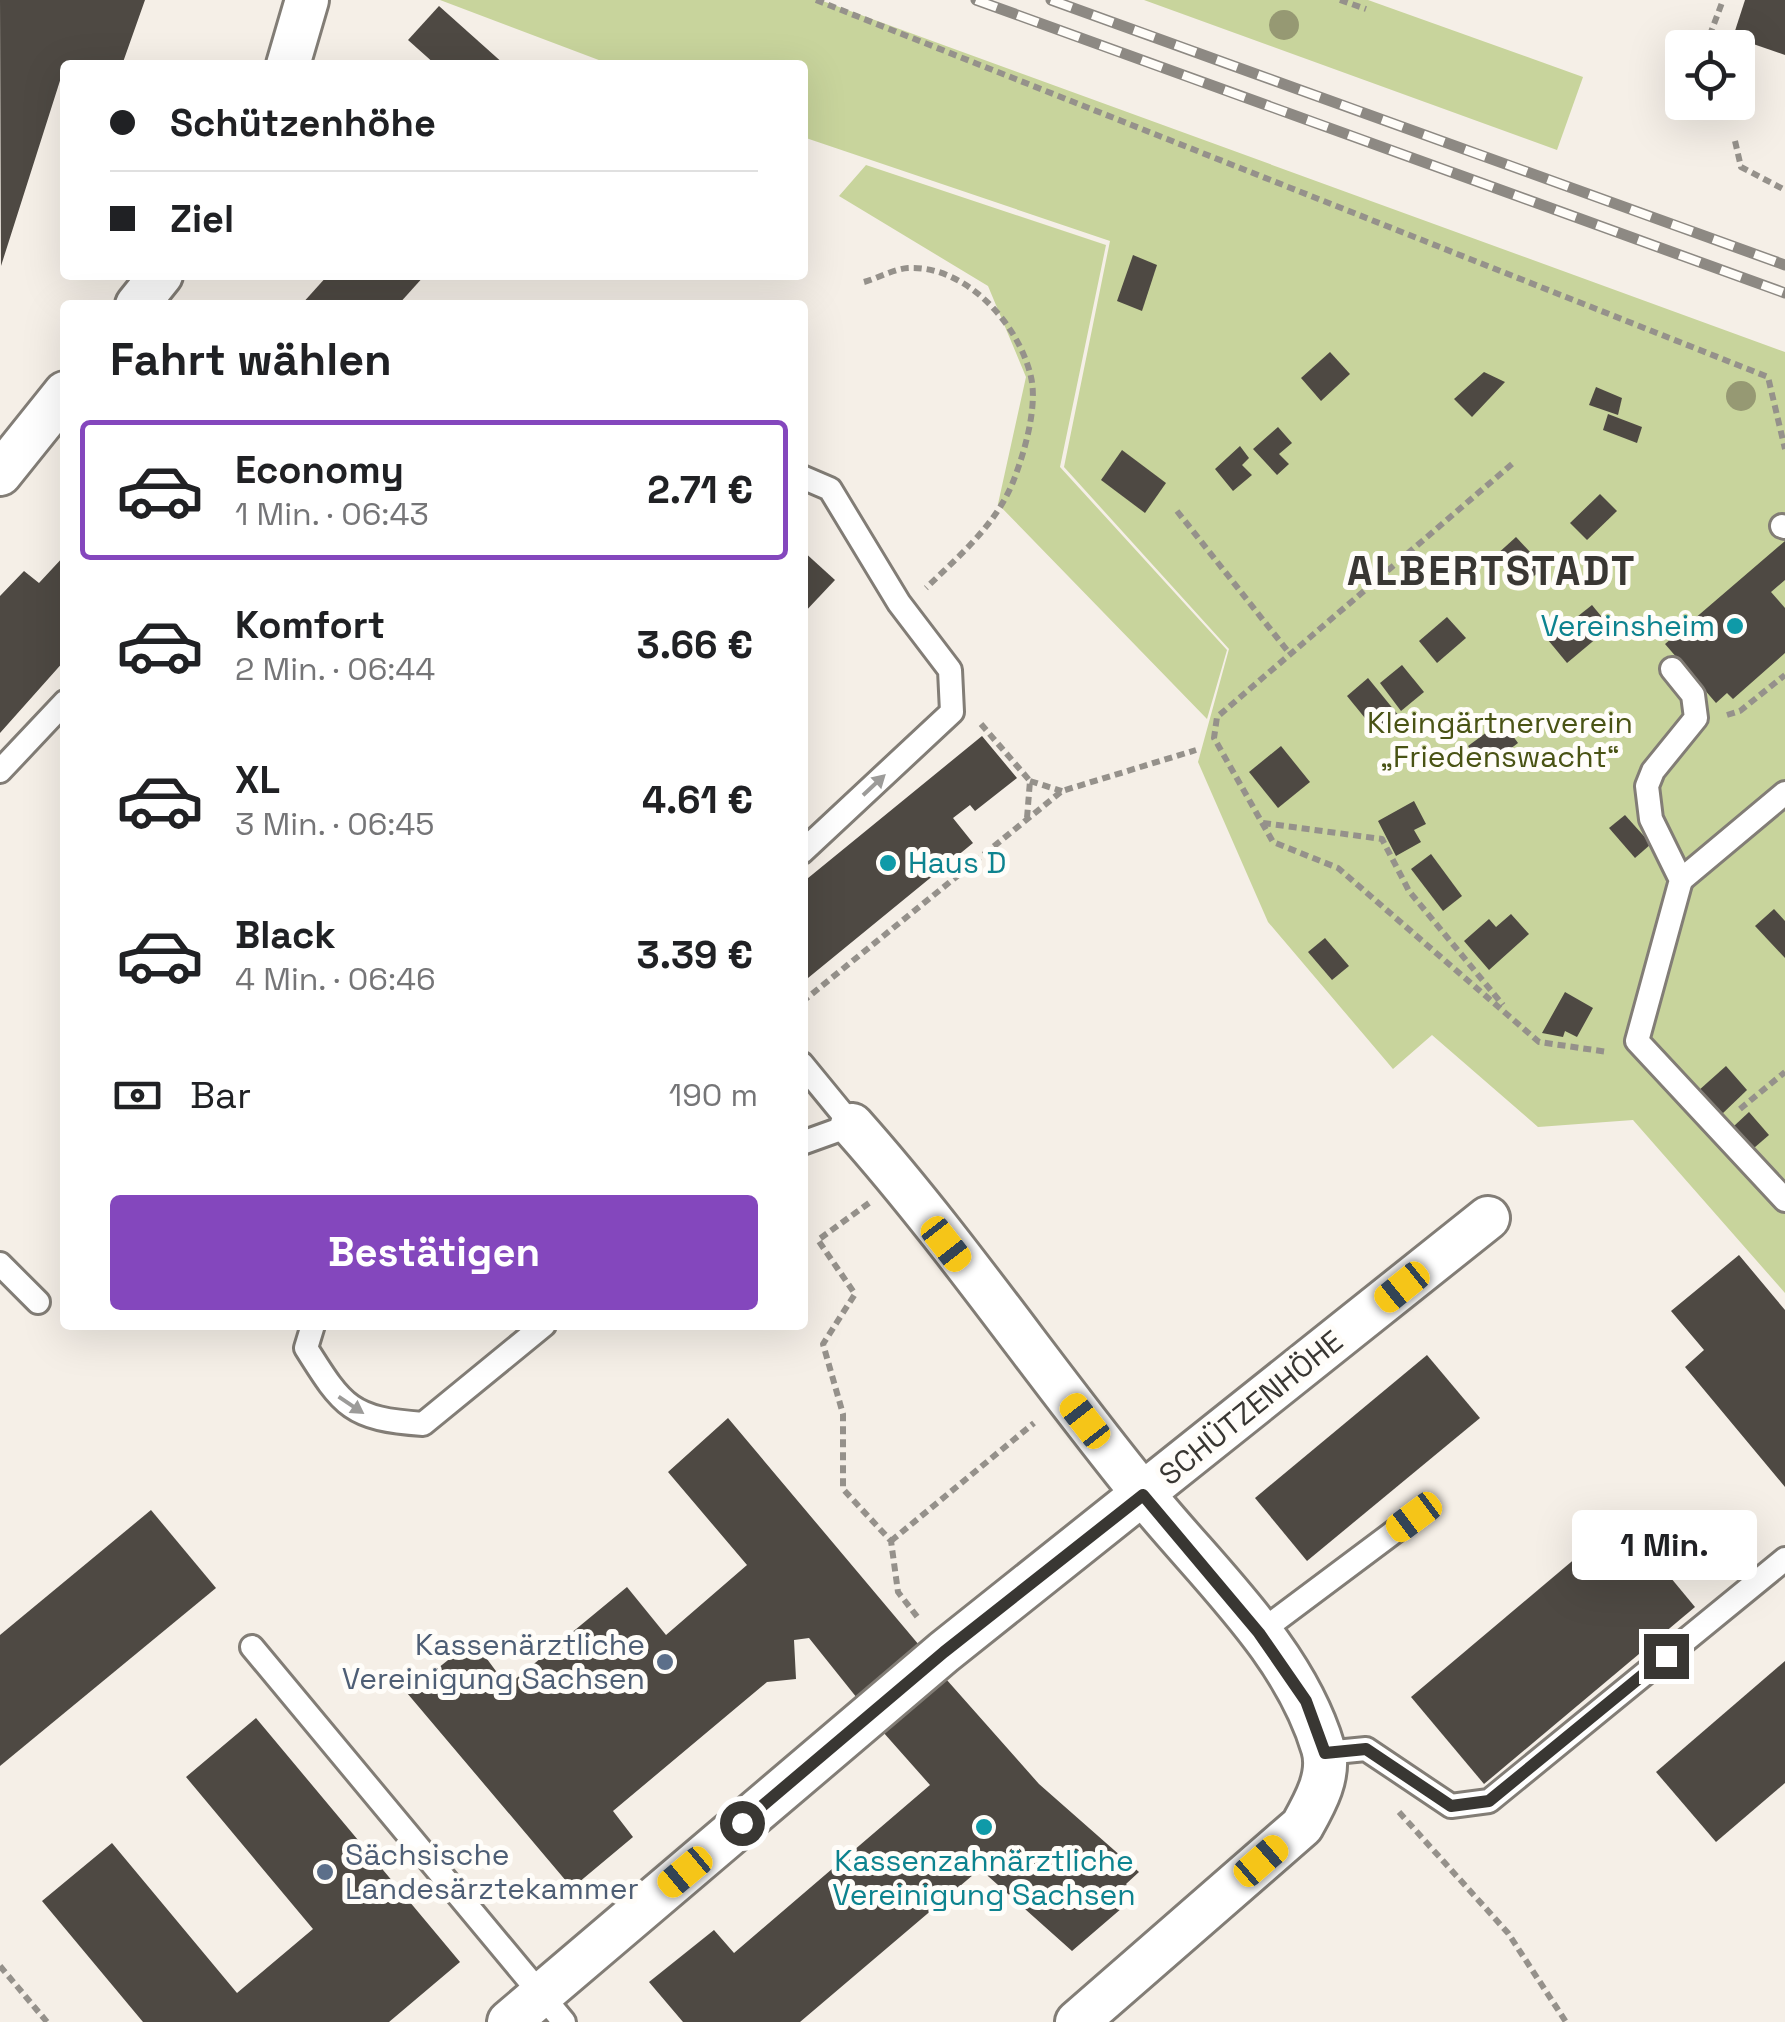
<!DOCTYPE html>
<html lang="de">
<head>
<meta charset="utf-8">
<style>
	body { margin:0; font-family:"Space Grotesk",sans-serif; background:#f6f6f6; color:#202124; height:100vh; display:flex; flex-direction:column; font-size:38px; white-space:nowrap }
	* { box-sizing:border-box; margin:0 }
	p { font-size:32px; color:#757577 }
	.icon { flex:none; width:55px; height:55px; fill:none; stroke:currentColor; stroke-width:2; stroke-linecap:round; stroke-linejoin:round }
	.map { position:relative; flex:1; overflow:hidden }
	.sheet { position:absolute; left:60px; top:300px; width:748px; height:1030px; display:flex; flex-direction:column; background:#fff; border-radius:10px; box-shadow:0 10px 40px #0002 }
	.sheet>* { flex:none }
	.banner { position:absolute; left:60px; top:60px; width:748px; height:220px; border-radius:10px; box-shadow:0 10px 40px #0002; display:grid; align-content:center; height:220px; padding:0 50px; background:#fff }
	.fabs { position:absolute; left:1665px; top:30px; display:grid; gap:20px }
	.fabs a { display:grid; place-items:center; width:90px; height:90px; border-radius:10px; background:#fff; box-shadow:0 10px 40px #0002; font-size:50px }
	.end { position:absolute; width:45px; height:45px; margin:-22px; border:12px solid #393733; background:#fff; box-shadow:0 0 0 5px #fff }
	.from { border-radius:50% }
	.bubble { position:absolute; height:70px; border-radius:10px; background:#fff; box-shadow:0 10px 40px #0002; font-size:32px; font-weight:700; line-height:70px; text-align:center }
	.car { position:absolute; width:30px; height:60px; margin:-30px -15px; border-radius:12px; box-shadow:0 0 8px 2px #0007; background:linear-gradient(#f5c518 24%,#345 0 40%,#f5c518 0 76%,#345 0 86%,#f5c518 0) }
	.banner b { display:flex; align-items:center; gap:35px; height:95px; font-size:38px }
	.banner b+b { border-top:2px solid #e0e0e0 }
	.banner i { width:25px; height:25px; background:#202124 }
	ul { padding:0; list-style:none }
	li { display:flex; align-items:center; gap:30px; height:140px; margin:0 20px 15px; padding:0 30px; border:5px solid transparent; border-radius:10px }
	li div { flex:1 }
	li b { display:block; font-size:38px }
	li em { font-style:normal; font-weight:700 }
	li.active { border-color:#8447bd }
	li>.icon { width:90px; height:90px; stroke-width:1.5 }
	h2 { padding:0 50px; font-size:45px; line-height:120px }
	.pay { display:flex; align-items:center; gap:25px; height:110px; padding:0 50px; font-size:38px }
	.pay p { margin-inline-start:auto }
	.cta { display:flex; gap:20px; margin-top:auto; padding:20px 50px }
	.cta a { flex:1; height:115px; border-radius:10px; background:#8447bd; color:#fff; font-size:40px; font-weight:700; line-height:115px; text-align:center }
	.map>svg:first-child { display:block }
</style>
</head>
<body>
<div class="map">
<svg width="1785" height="2022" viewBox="0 0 1785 2022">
	<rect width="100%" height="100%" fill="#f5efe7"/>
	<g fill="#c8d49c">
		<polygon points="440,0 820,0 1785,352 1785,1293 1633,1120 1538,1127 1432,1035 1393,1069 1268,922 1198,762 1229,649 1064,467 1110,241 803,137 802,65 612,65"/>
		<polygon points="1144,0 1368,0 1583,77 1557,150"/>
		<polygon points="866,165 1106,245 1060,467 1227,650 1207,719 998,504 1026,377 988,286 839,196"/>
	</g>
	<g fill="#4e4943">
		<polygon points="0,0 145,0 122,65 65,65 1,266"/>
		<polygon points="1745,0 1785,0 1785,55 1733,37"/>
		<polygon points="439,6 505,65 436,65 408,40"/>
		<polygon points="1133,255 1157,265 1142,311 1117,301"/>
		<polygon points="328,275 425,275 398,305 301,305"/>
		<polygon points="1330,352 1350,374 1321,401 1301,378"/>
		<polygon points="1484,372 1505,382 1472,417 1454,399"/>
		<polygon points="1596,387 1622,398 1618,415 1589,405"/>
		<polygon points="1608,414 1642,427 1637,443 1603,430"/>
		<polygon points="1278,427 1292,443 1279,454 1289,464 1277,475 1253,449"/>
		<polygon points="1240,446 1249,458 1242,465 1252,475 1233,491 1215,469"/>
		<polygon points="1122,450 1166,483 1145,513 1101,480"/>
		<polygon points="1600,494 1617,511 1587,540 1570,523"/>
		<polygon points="1516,537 1544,567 1523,586 1495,556"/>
		<polygon points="1785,541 1785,580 1771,592 1785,608 1785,653 1733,699 1727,693 1716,703 1665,644"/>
		<polygon points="802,550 835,580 802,615"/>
		<polygon points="65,555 65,660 0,733 0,596 24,571 39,583"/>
		<polygon points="1592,605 1610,627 1567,663 1548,640"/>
		<polygon points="1447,617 1466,638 1437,663 1419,641"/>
		<polygon points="1402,665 1424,692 1401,711 1380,683"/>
		<polygon points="1368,678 1399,716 1378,734 1347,696"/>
		<polygon points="1502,721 1518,743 1485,768 1468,746"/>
		<polygon points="982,736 1017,778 975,811 970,805 953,818 973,843 808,978 802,972 802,883"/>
		<polygon points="1281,746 1310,782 1278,808 1249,772"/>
		<polygon points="1414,801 1426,824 1414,830 1421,842 1396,856 1378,821"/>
		<polygon points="1625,815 1651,844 1635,858 1609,828"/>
		<polygon points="1431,854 1462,896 1443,911 1411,869"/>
		<polygon points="1774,909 1785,921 1785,958 1755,926"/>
		<polygon points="1511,914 1529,934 1489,970 1464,941 1489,919 1496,927"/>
		<polygon points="1325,938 1349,966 1332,980 1308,952"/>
		<polygon points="1565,992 1593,1008 1577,1037 1565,1031 1563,1037 1542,1033"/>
		<polygon points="1726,1066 1747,1090 1721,1115 1698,1091"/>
		<polygon points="1749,1112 1769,1135 1754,1148 1734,1126"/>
		<polygon points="1739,1255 1785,1310 1785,1487 1685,1367 1704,1350 1671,1311"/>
		<polygon points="1427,1355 1480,1418 1307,1561 1255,1498"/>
		<polygon points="728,1418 919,1645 857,1698 809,1638 794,1640 796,1679 767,1682 613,1811 633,1837 572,1888 407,1693 473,1640 507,1686 627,1587 666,1635 747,1565 668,1472"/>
		<polygon points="151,1510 216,1588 0,1766 0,1635"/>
		<polygon points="1622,1519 1695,1607 1484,1784 1411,1697"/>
		<polygon points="1785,1661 1785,1783 1716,1842 1656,1772"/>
		<polygon points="946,1679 1039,1784 1139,1872 1126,1884 1136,1896 1072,1951 980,1869 800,2022 683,2022 649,1982 714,1930 734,1953 930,1785 883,1732"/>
		<polygon points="256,1718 460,1962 389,2022 143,2022 42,1901 112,1843 237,1993 313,1929 186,1777"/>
	</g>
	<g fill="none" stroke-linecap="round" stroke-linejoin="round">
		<g stroke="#827d76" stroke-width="28">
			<g id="service">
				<polyline points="802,477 830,489 899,603 950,670 952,712 802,852"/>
				<polyline points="1782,526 1785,527"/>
				<polyline points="1672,669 1693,695 1696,718 1653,771 1647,786 1651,819 1681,880 1637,1041 1785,1200"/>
				<polyline points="0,771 65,702"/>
				<polyline points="1681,880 1785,793"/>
				<polyline points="802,1064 852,1125 802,1143"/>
				<polyline points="0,1264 38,1302"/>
				<path d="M 313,1325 L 306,1348 C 343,1407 351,1419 423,1424 L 544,1325"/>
				<polyline points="1259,1633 1414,1517"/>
				<polyline points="252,1647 564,2022"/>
				<polyline points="1325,1753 1366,1749 1451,1806 1489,1801 1785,1559"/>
			</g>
		</g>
		<g stroke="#827d76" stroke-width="48">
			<g id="minor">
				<polyline points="288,65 307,0"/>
				<polyline points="137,305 161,275"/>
				<polyline points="0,474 65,393"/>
				<path d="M 852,1125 C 956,1242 1045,1374 1144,1495 C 1207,1573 1294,1650 1323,1748 C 1331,1775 1315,1803 1302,1826 L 1077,2022"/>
				<polyline points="509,2022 944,1652 1488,1218"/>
			</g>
		</g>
		<g stroke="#95918b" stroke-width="6" stroke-dasharray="8 5" stroke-linecap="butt">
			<polyline points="816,0 1768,377 1785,449"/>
			<polyline points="1340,0 1366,9"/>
			<polyline points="1705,48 1723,0"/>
			<polyline points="1735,141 1741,167 1785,190"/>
			<path d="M 864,282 C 878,278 894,269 908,268 C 966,265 1019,324 1031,377 C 1038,407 1024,454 1013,482 C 995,526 959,556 926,588"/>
			<polyline points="1512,464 1217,717 1214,738 1273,842 1338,868 1539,1042 1608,1052"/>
			<polyline points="1177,511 1290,654"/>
			<polyline points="1727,715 1740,711 1785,675"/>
			<polyline points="981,724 1030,781 1027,818"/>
			<polyline points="1030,781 1062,791"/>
			<polyline points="1263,823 1382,839 1409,891 1503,1005"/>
			<polyline points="802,1002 1062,791 1196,750"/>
			<polyline points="1740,1109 1785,1072"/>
			<polyline points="869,1203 818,1240 855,1294 823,1344 843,1414 843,1489 891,1541 898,1592 919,1619"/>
			<polyline points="891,1541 1034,1423"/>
			<polyline points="1399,1812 1508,1933 1566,2022"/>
			<polyline points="0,1966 47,2022"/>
		</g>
		<use href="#service" stroke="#fff" stroke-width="22"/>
		<use href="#minor" stroke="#fff" stroke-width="42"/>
		<g stroke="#8d8983" stroke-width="11">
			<g id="rail">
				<polyline points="976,0 1785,293"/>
				<polyline points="1051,0 1785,265"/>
			</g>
		</g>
		<use href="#rail" stroke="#fffdf9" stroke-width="8" stroke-dasharray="22" stroke-linecap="butt"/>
	</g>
	<g fill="#969973">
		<circle cx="1284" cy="25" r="15"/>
		<circle cx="1741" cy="396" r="15"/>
	</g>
	<defs><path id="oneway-solid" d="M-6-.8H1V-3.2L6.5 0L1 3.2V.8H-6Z" transform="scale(2.5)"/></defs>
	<g fill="#9c9b99">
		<use href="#oneway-solid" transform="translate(874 785) rotate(-43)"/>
		<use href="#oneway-solid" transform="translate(351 1405) rotate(34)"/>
	</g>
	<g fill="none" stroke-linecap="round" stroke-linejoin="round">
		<polyline stroke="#393733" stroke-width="12" points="742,1823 944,1652 1143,1495 1259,1633 1306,1701 1325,1753 1366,1749 1451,1806 1489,1801 1666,1656"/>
	</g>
	<g fill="#0f9aa8" stroke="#fffdf9" stroke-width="4">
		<circle cx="1735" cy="626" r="10"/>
		<circle cx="888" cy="863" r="10"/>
		<circle cx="984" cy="1827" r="10"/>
	</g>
	<g fill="#5c6f8a" stroke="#fffdf9" stroke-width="4">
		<circle cx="665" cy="1662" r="10"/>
		<circle cx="325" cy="1872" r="10"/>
	</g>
	<g text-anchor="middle" stroke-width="10" stroke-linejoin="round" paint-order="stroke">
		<g font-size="30" fill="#0d838f" stroke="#fffdf9" text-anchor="end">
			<text x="1715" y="636">Vereinsheim</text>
			<text x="908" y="873" text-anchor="start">Haus D</text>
			<text x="984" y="1871" text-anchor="middle">Kassenzahnärztliche<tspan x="984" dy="34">Vereinigung Sachsen</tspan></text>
		</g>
		<g font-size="30" fill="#495314" stroke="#fffdf9">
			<text x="1500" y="733">Kleingärtnerverein<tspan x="1500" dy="34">„Friedenswacht“</tspan></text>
		</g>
		<g font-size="30" fill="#393733" stroke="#fffdf9">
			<text transform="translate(1251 1408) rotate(-39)" y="10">SCHÜTZENHÖHE</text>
		</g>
		<g font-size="30" fill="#4e5e75" stroke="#fffdf9" text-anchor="end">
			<text x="645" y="1655">Kassenärztliche<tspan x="645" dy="34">Vereinigung Sachsen</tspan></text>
			<text x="345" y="1865" text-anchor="start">Sächsische<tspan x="345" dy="34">Landesärztekammer</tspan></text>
		</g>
		<g font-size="40" font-weight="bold" letter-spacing="2.5" fill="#393733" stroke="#fffdf9">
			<text x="1492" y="585">ALBERTSTADT</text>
		</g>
	</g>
</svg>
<div class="fabs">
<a><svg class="icon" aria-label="locate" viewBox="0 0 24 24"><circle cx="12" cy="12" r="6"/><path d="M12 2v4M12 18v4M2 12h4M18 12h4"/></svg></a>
</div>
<i class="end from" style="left:742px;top:1823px"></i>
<i class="end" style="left:1666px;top:1656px"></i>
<div class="bubble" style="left:1572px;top:1510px;width:185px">1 Min.</div>
<i class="car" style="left:946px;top:1244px;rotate:142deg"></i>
<i class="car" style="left:1402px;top:1287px;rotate:231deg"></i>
<i class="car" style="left:1085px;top:1421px;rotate:322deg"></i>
<i class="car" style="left:1414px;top:1517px;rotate:233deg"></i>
<i class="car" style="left:1261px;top:1861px;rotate:49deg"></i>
<i class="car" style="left:685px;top:1872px;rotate:230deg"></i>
<div class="banner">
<b><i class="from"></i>Schützenhöhe</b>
<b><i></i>Ziel</b>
</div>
<section class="sheet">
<h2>Fahrt wählen</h2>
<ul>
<li class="active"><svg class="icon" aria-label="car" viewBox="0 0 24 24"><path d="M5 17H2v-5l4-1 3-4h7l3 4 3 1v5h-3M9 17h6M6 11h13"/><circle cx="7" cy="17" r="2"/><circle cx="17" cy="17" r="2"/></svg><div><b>Economy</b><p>1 Min. · 06:43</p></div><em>2.71 €</em></li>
<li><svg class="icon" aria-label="car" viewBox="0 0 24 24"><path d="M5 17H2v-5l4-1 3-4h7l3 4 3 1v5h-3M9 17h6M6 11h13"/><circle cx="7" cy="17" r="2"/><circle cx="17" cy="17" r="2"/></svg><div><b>Komfort</b><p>2 Min. · 06:44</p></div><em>3.66 €</em></li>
<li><svg class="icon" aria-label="car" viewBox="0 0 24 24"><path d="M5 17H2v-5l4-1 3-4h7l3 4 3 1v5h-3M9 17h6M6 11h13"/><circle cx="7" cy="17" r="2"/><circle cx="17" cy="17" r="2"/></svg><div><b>XL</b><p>3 Min. · 06:45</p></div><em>4.61 €</em></li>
<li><svg class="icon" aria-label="car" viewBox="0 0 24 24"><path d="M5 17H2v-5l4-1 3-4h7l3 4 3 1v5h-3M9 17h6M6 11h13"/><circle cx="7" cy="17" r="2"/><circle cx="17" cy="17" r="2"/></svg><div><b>Black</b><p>4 Min. · 06:46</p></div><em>3.39 €</em></li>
</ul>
<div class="pay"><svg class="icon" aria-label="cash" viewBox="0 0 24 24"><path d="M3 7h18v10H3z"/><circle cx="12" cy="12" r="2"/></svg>Bar<p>190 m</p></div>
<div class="cta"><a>Bestätigen</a></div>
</section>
</div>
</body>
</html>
